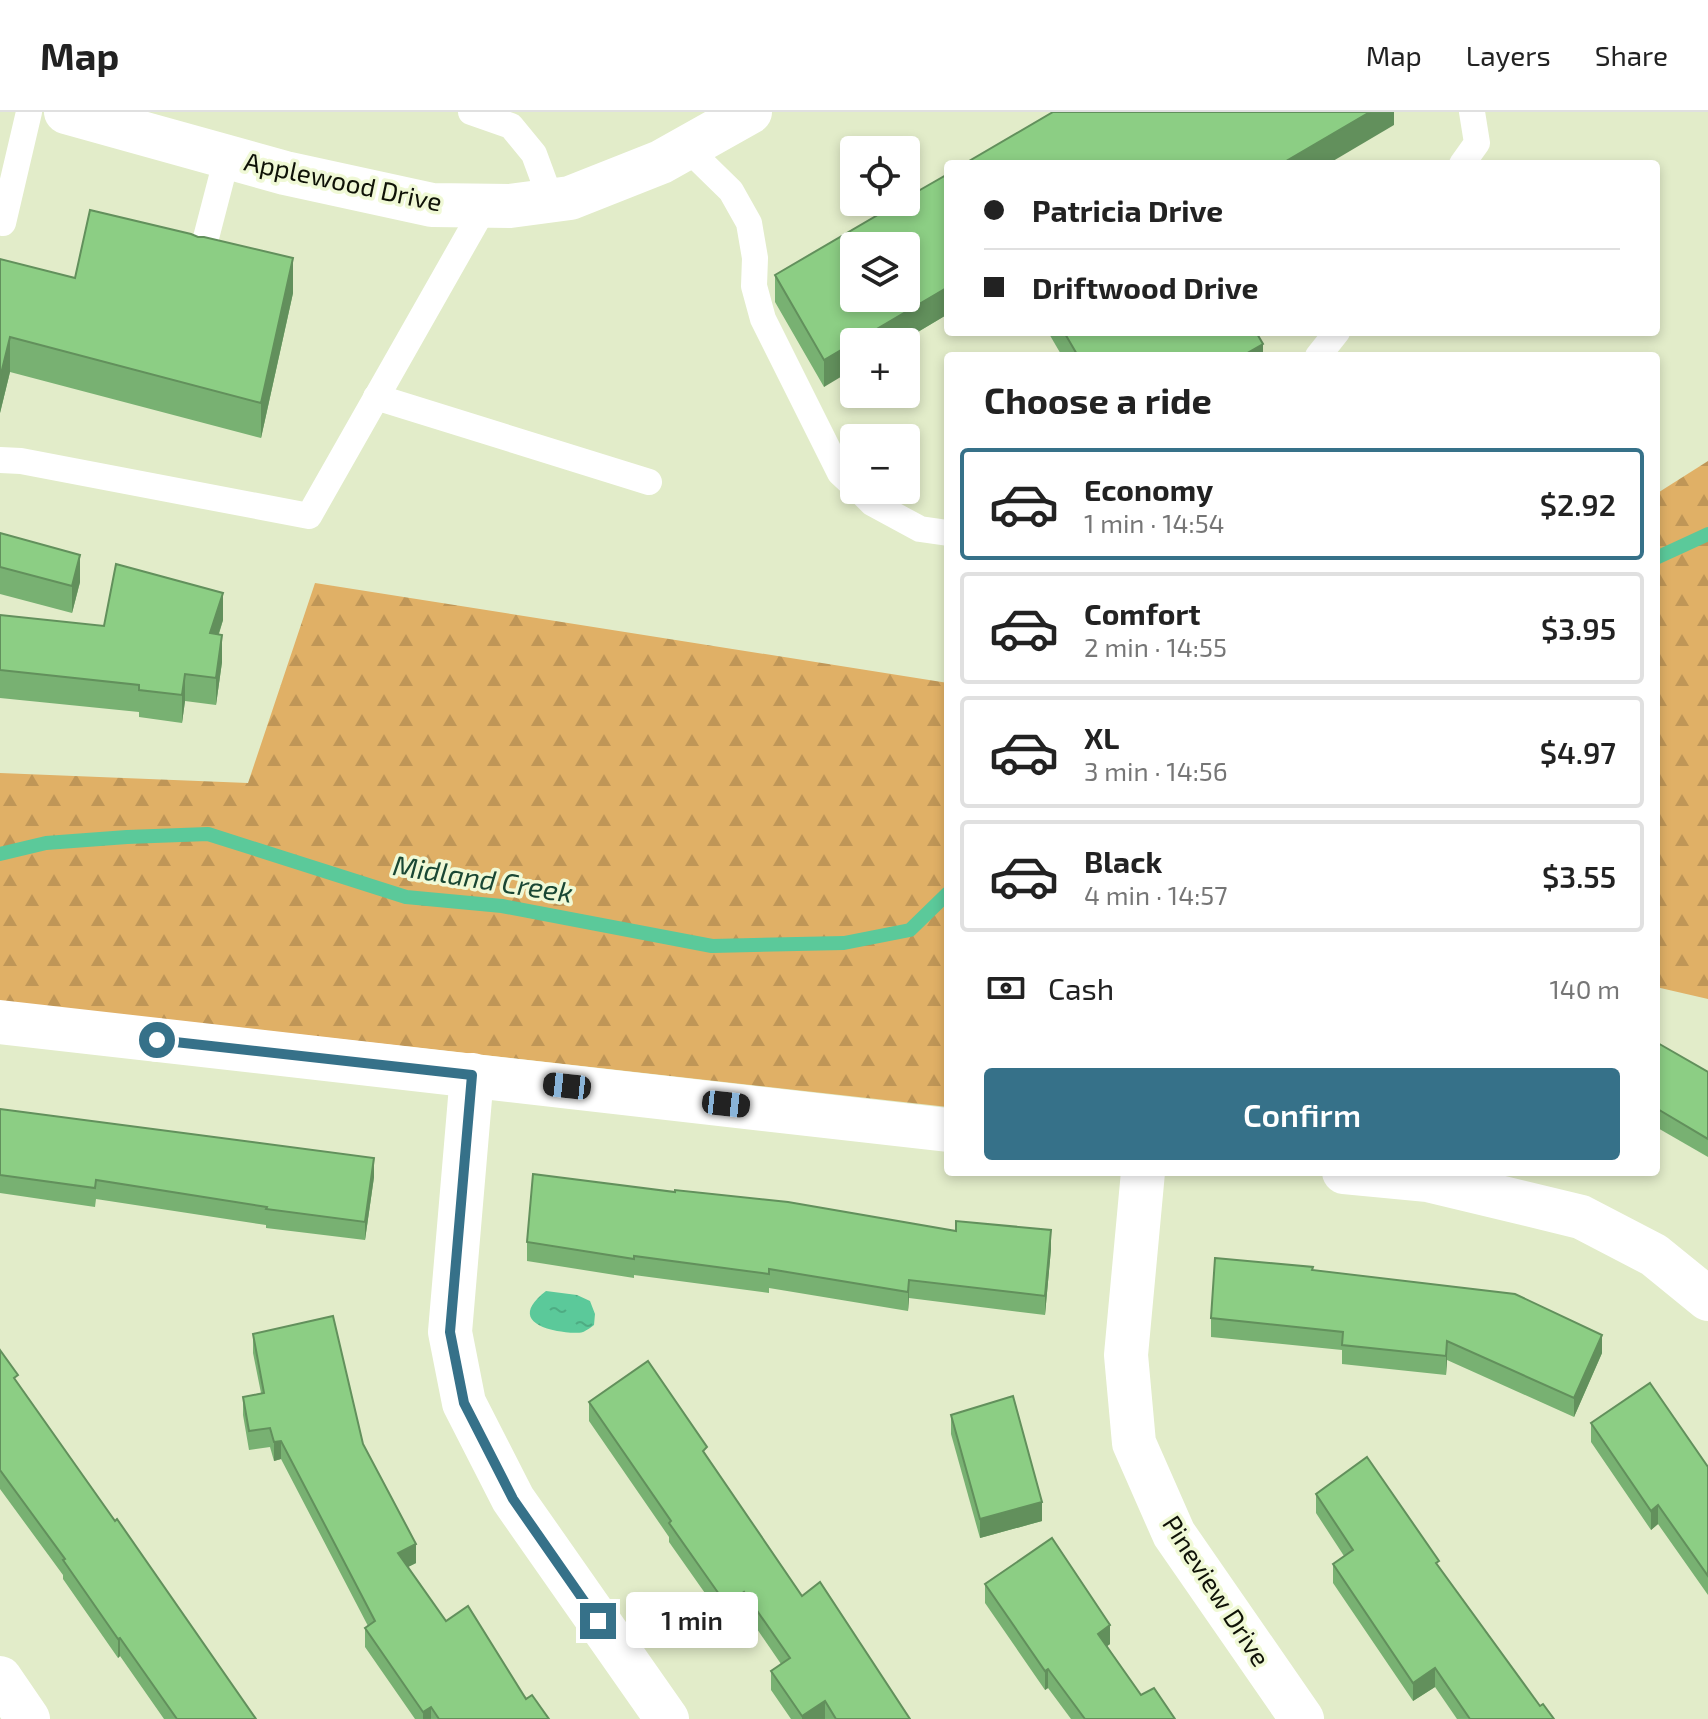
<!DOCTYPE html>
<html lang="en">
<head>
<meta charset="utf-8">
<style>
	body { margin:0; font-family:"Exo 2",sans-serif; background:#f2f2f2; color:#222; height:100vh; display:flex; flex-direction:column; font-size:30px; white-space:nowrap }
	* { box-sizing:border-box; margin:0 }
	p { font-size:26px; color:#767676 }
	.icon { flex:none; width:44px; height:44px; fill:none; stroke:currentColor; stroke-width:2; stroke-linecap:round; stroke-linejoin:round }
	.map { position:relative; flex:1; overflow:hidden }
	.sheet { position:absolute; left:944px; top:240px; width:716px; height:824px; display:flex; flex-direction:column; background:#fff; border-radius:8px; box-shadow:0 4px 12px #0003 }
	.sheet>* { flex:none }
	.hud { position:absolute; left:944px; top:48px; width:716px; height:176px; border-radius:8px; box-shadow:0 4px 12px #0003; display:grid; align-content:center; height:176px; padding:0 40px; background:#fff }
	.controls { position:absolute; left:840px; top:24px; display:grid; gap:16px }
	.controls a { display:grid; place-items:center; width:80px; height:80px; border-radius:8px; background:#fff; box-shadow:0 4px 12px #0003; font-size:40px }
	.end { position:absolute; width:36px; height:36px; margin:-18px; border:10px solid #367189; background:#fff; box-shadow:0 0 0 4px #fff }
	.from { border-radius:50% }
	.bubble { position:absolute; height:56px; border-radius:8px; background:#fff; box-shadow:0 4px 12px #0003; font-size:26px; font-weight:600; line-height:56px; text-align:center }
	.car { position:absolute; width:24px; height:48px; margin:-24px -12px; border-radius:10px; box-shadow:0 0 6px 2px #0007; background:linear-gradient(#222 24%,#8ab4d8 0 40%,#222 0 76%,#8ab4d8 0 86%,#222 0) }
	.hud b { display:flex; align-items:center; gap:28px; height:76px; font-size:30px }
	.hud b+b { border-top:2px solid #e0e0e0 }
	.hud i { width:20px; height:20px; background:#222 }
	ul { padding:0; list-style:none }
	li { display:flex; align-items:center; gap:24px; height:112px; margin:0 16px 12px; padding:0 24px; border:4px solid #e0e0e0; border-radius:8px }
	li div { flex:1 }
	li b { display:block; font-size:30px }
	li em { font-style:normal; font-weight:600 }
	li.on { border-color:#367189 }
	li>.icon { width:72px; height:72px; stroke-width:1.5 }
	h2 { padding:0 40px; font-size:36px; line-height:96px }
	.pay { display:flex; align-items:center; gap:20px; height:88px; padding:0 40px; font-size:30px }
	.pay p { margin-inline-start:auto }
	.button { display:flex; gap:16px; margin-top:auto; padding:16px 40px }
	.button a { flex:1; height:92px; border-radius:8px; background:#367189; color:#fff; font-size:32px; font-weight:600; line-height:92px; text-align:center }
	header { display:flex; align-items:center; gap:48px; box-sizing:border-box; height:112px; padding:0 40px; background:#fff; border-bottom:2px solid #e0e0e0 }
	header strong { font-size:38px }
	nav { display:flex; gap:44px; margin-inline-start:auto; font-size:28px }
	.map>svg:first-child { display:block }
</style>
</head>
<body>
<header>
<strong>Map</strong>
<nav><a>Map</a><a>Layers</a><a>Share</a></nav>
</header>
<div class="map">
<svg width="1708" height="1607" viewBox="0 0 1708 1607">
	<defs>
		<pattern id="forest-firs" width="22" height="20" patternUnits="userSpaceOnUse" patternTransform="scale(2)"><rect width="22" height="20" fill="#e0b066"/><path d="M5 1l3.5 6h-7zM16 11l3.5 6h-7z" fill="#bf9657"/></pattern>
		<pattern id="water-ripples" width="26" height="14" patternUnits="userSpaceOnUse" patternTransform="scale(2)"><rect width="26" height="14" fill="#5bc99a"/><path d="M2 4q2-2 4 0t4 0M15 11q2-2 4 0t4 0" fill="none" stroke="#4eac83"/></pattern>
	</defs>
	<rect width="100%" height="100%" fill="#e2ecc9"/>
	<g fill="url(#forest-firs)">
		<polygon points="1708,349 1708,887 1656,875 1656,382"/>
		<polygon points="315,471 948,571 948,995 0,889 0,661 248,671"/>
	</g>
	<path fill="url(#water-ripples)" d="M 546,1179 L 577,1183 L 590,1189 L 595,1202 L 594,1213 C 593,1214 584,1220 583,1220 C 576,1222 564,1220 557,1219 C 528,1213 519,1200 546,1179 Z"/>
	<g fill="none" stroke-linecap="round" stroke-linejoin="round">
		<g stroke="#5bc99a" stroke-width="14">
			<polyline points="1656,446 1708,422"/>
			<polyline points="0,742 46,731 127,725 208,722 406,785 502,794 712,834 844,831 910,818 948,781"/>
		</g>
		<g stroke="#fff" stroke-width="26">
			<polyline points="471,0 511,14 534,42 551,88"/>
			<polyline points="686,35 731,79 749,111 755,146 754,174 763,207 840,361 854,374"/>
			<polyline points="1462,52 1477,31 1472,0"/>
			<polyline points="0,110 3,111 29,0"/>
			<polyline points="201,145 227,45"/>
			<polyline points="1318,244 1337,220"/>
			<polyline points="376,285 649,370"/>
			<polyline points="0,348 21,349 309,404 485,94"/>
			<polyline points="859,378 872,391 920,417 948,421"/>
		</g>
		<g stroke="#fff" stroke-width="44">
			<polyline points="66,0 285,61 432,93 510,94 570,86 661,50 750,0"/>
			<polyline points="0,910 948,1018"/>
			<polyline points="472,963 450,1220 464,1291 513,1387 667,1607"/>
			<polyline points="1143,1060 1126,1243 1134,1331 1174,1422 1302,1607"/>
			<polyline points="1344,1060 1428,1068 1581,1105 1654,1143 1708,1187"/>
			<polyline points="0,1566 28,1607"/>
		</g>
	</g>
	<g fill="#78b172">
		<polygon points="948,62 948,202 901,230 854,230 824,275 775,190 775,163"/>
		<polygon points="0,147 75,166 293,181 261,326 10,260 0,301"/>
		<polygon points="1048,220 1256,220 1263,244 1062,244"/>
		<polygon points="0,421 80,470 72,501 0,482"/>
		<polygon points="0,503 104,514 223,508 219,522 222,550 216,593 185,589 182,611 139,605 139,600 0,586"/>
		<polygon points="1656,930 1708,960 1708,1045 1656,1015"/>
		<polygon points="0,997 374,1065 365,1128 266,1116 266,1113 96,1087 95,1095 0,1081"/>
		<polygon points="527,1130 1051,1137 1045,1203 909,1186 908,1199 769,1176 769,1181 634,1163 634,1166 527,1149"/>
		<polygon points="1313,1159 1602,1241 1574,1305 1447,1248 1446,1263 1342,1252 1342,1238 1211,1225 1211,1206"/>
		<polygon points="253,1222 363,1332 416,1451 408,1455 446,1509 549,1607 415,1607 365,1535 365,1516 368,1514 281,1347 274,1349 270,1335 249,1338 243,1303 243,1285 261,1281 253,1241"/>
		<polygon points="0,1238 18,1272 256,1607 164,1607 120,1544 118,1546 63,1467 63,1463 0,1377"/>
		<polygon points="589,1290 707,1345 802,1484 910,1607 791,1607 771,1578 771,1559 781,1552 744,1498 726,1511 669,1430 669,1425 589,1309"/>
		<polygon points="951,1303 1042,1409 980,1426 951,1322"/>
		<polygon points="1591,1311 1708,1355 1708,1483 1658,1412 1651,1418 1591,1330"/>
		<polygon points="1316,1382 1439,1456 1540,1594 1554,1607 1457,1607 1435,1575 1413,1589 1333,1471 1333,1452 1344,1444 1316,1401"/>
		<polygon points="985,1472 1110,1532 1107,1534 1141,1583 1175,1607 1071,1607 1048,1576 1045,1578 985,1491"/>
	</g>
	<g fill="#62905c">
		<polygon points="1370,0 1394,0 1394,13 1328,52 1281,52"/>
		<polygon points="293,146 293,181 261,326 261,291"/>
		<polygon points="948,175 948,202 901,230 854,230"/>
		<polygon points="10,225 10,260 0,301 0,266"/>
		<polygon points="854,230 854,257 824,275 824,248"/>
		<polygon points="1263,232 1263,244 1242,244"/>
		<polygon points="80,443 80,470 72,501 72,474"/>
		<polygon points="223,481 223,508 210,548 210,521"/>
		<polygon points="222,523 222,550 216,593 216,566"/>
		<polygon points="185,562 185,589 182,611 182,583"/>
		<polygon points="374,1046 374,1065 365,1128 365,1110"/>
		<polygon points="1051,1118 1051,1137 1045,1203 1045,1184"/>
		<polygon points="909,1168 909,1186 908,1199 908,1180"/>
		<polygon points="1602,1223 1602,1241 1574,1305 1574,1286"/>
		<polygon points="1447,1229 1447,1248 1446,1263 1446,1244"/>
		<polygon points="281,1329 281,1347 274,1349 274,1330"/>
		<polygon points="1042,1390 1042,1409 980,1426 980,1407"/>
		<polygon points="1658,1393 1658,1412 1651,1418 1651,1399"/>
		<polygon points="416,1432 416,1451 398,1460 398,1441"/>
		<polygon points="744,1480 744,1498 726,1511 726,1492"/>
		<polygon points="1110,1513 1110,1532 1098,1541 1098,1522"/>
		<polygon points="120,1526 120,1544 118,1546 118,1527"/>
		<polygon points="1435,1556 1435,1575 1413,1589 1413,1571"/>
		<polygon points="1048,1557 1048,1576 1045,1578 1045,1559"/>
		<polygon points="825,1589 825,1607 802,1607 802,1604"/>
		<polygon points="431,1595 431,1607 423,1607 423,1600"/>
	</g>
	<g fill="#8cce84" stroke="#62905c" stroke-width="2" fill-rule="evenodd">
		<polygon points="1053,0 1370,0 1281,52 964,52"/>
		<path d="M 948,62 L 948,175 L 824,248 L 775,163 L 900,90 L 906,90 L 906,86 ZM 854,134 L 906,134 L 906,186 L 854,186 Z"/>
		<polygon points="90,98 191,122 198,125 204,125 293,146 261,291 10,225 0,266 0,147 75,166"/>
		<polygon points="1064,220 1256,220 1263,232 1242,244 1078,244"/>
		<polygon points="0,421 80,443 72,474 0,455"/>
		<polygon points="116,452 223,481 210,521 222,523 216,566 185,562 182,583 139,578 139,573 0,558 0,503 104,514"/>
		<polygon points="1656,930 1708,960 1708,1027 1656,996"/>
		<polygon points="0,997 374,1046 365,1110 266,1097 267,1095 96,1068 95,1076 0,1063"/>
		<polygon points="533,1062 675,1080 675,1078 788,1090 956,1119 956,1109 1051,1118 1045,1184 909,1168 908,1180 769,1157 769,1162 634,1144 634,1147 527,1130"/>
		<polygon points="1215,1146 1313,1155 1312,1158 1515,1182 1602,1223 1574,1286 1447,1229 1446,1244 1342,1233 1343,1220 1211,1206"/>
		<polygon points="333,1204 363,1332 416,1432 398,1441 446,1509 468,1494 526,1587 532,1583 549,1607 439,1607 431,1595 423,1600 365,1516 375,1509 281,1329 274,1330 270,1316 249,1319 243,1285 264,1281 253,1222"/>
		<polygon points="0,1238 18,1263 14,1266 115,1409 117,1407 256,1607 177,1607 120,1526 118,1527 63,1448 65,1447 0,1358"/>
		<polygon points="648,1249 707,1335 703,1339 802,1484 820,1470 910,1607 836,1607 825,1589 802,1604 771,1559 790,1546 744,1480 726,1492 669,1411 671,1409 589,1290"/>
		<polygon points="1650,1271 1708,1355 1708,1464 1658,1393 1651,1399 1591,1311"/>
		<polygon points="1013,1284 1042,1390 980,1407 951,1303"/>
		<polygon points="1367,1345 1439,1449 1436,1451 1540,1594 1543,1592 1554,1607 1470,1607 1435,1556 1413,1571 1333,1452 1353,1438 1316,1382"/>
		<polygon points="1052,1426 1110,1513 1098,1522 1141,1583 1154,1576 1175,1607 1085,1607 1048,1557 1045,1559 985,1472"/>
	</g>
	<g fill="none" stroke-linecap="round" stroke-linejoin="round">
		<polyline stroke="#367189" stroke-width="10" points="157,928 472,963 450,1220 464,1291 513,1387 598,1509"/>
	</g>
	<g text-anchor="middle" stroke-width="7" stroke-linejoin="round" paint-order="stroke">
		<g font-size="26" fill="#0f1207" stroke="#f0f9d6">
			<text transform="translate(343 70) rotate(12)" y="9">Applewood Drive</text>
			<text transform="translate(1216 1479) rotate(57)" y="9">Pineview Drive</text>
		</g>
		<g font-size="28" font-style="italic" fill="#194734" stroke="#f0f9d6">
			<text transform="translate(483 767) rotate(9)" y="10">Midland Creek</text>
		</g>
	</g>
</svg>
<div class="controls">
<a><svg class="icon" aria-label="locate" viewBox="0 0 24 24"><circle cx="12" cy="12" r="6"/><path d="M12 2v4M12 18v4M2 12h4M18 12h4"/></svg></a>
<a><svg class="icon" aria-label="layers" viewBox="0 0 24 24"><path d="M12 4l9 5-9 5-9-5zM3 14l9 5 9-5"/></svg></a>
<a>+</a>
<a>−</a>
</div>
<i class="end from" style="left:157px;top:928px"></i>
<i class="end" style="left:598px;top:1509px"></i>
<div class="bubble" style="left:626px;top:1480px;width:132px">1 min</div>
<i class="car" style="left:567px;top:974px;rotate:276deg"></i>
<i class="car" style="left:726px;top:992px;rotate:96deg"></i>
<div class="hud">
<b><i class="from"></i>Patricia Drive</b>
<b><i></i>Driftwood Drive</b>
</div>
<section class="sheet">
<h2>Choose a ride</h2>
<ul>
<li class="on"><svg class="icon" aria-label="car" viewBox="0 0 24 24"><path d="M5 17H2v-5l4-1 3-4h7l3 4 3 1v5h-3M9 17h6M6 11h13"/><circle cx="7" cy="17" r="2"/><circle cx="17" cy="17" r="2"/></svg><div><b>Economy</b><p>1 min · 14:54</p></div><em>$2.92</em></li>
<li><svg class="icon" aria-label="car" viewBox="0 0 24 24"><path d="M5 17H2v-5l4-1 3-4h7l3 4 3 1v5h-3M9 17h6M6 11h13"/><circle cx="7" cy="17" r="2"/><circle cx="17" cy="17" r="2"/></svg><div><b>Comfort</b><p>2 min · 14:55</p></div><em>$3.95</em></li>
<li><svg class="icon" aria-label="car" viewBox="0 0 24 24"><path d="M5 17H2v-5l4-1 3-4h7l3 4 3 1v5h-3M9 17h6M6 11h13"/><circle cx="7" cy="17" r="2"/><circle cx="17" cy="17" r="2"/></svg><div><b>XL</b><p>3 min · 14:56</p></div><em>$4.97</em></li>
<li><svg class="icon" aria-label="car" viewBox="0 0 24 24"><path d="M5 17H2v-5l4-1 3-4h7l3 4 3 1v5h-3M9 17h6M6 11h13"/><circle cx="7" cy="17" r="2"/><circle cx="17" cy="17" r="2"/></svg><div><b>Black</b><p>4 min · 14:57</p></div><em>$3.55</em></li>
</ul>
<div class="pay"><svg class="icon" aria-label="cash" viewBox="0 0 24 24"><path d="M3 7h18v10H3z"/><circle cx="12" cy="12" r="2"/></svg>Cash<p>140 m</p></div>
<div class="button"><a>Confirm</a></div>
</section>
</div>
</body>
</html>
